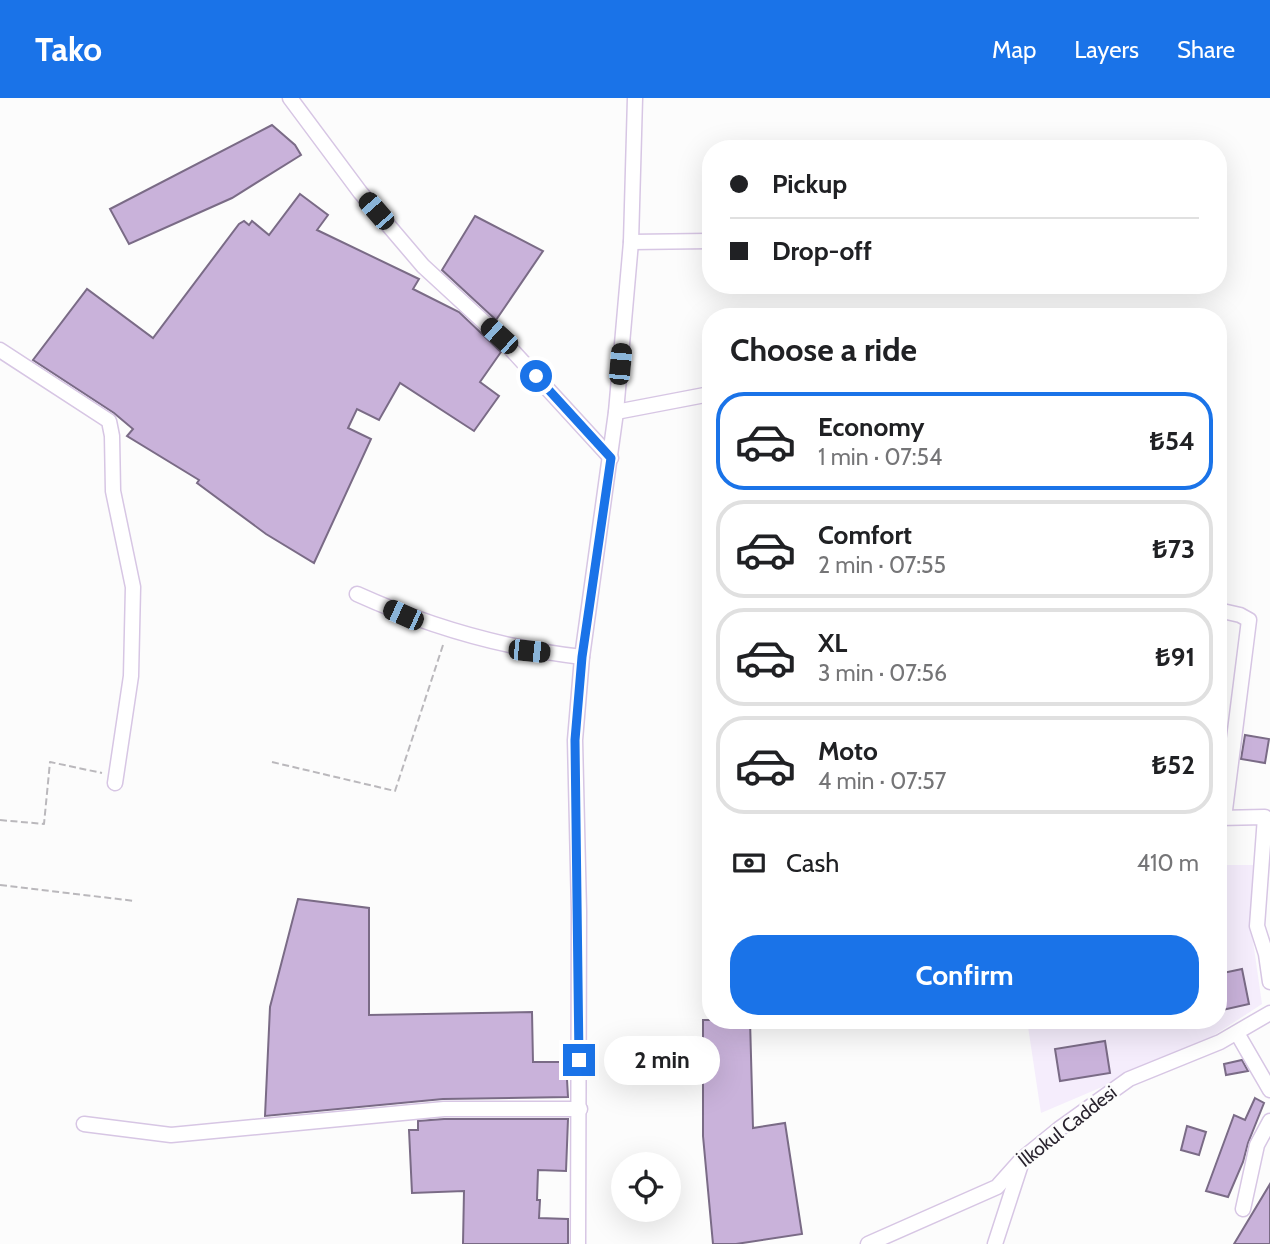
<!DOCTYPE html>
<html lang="en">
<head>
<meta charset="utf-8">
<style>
	body { margin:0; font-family:Cabin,sans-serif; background:#f6f6f6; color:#202124; height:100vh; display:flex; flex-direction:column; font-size:26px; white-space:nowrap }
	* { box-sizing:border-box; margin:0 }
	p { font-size:23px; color:#757577 }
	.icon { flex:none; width:38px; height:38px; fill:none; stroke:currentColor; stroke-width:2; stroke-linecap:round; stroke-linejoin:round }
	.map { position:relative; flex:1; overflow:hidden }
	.panel { position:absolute; left:702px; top:210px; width:525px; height:721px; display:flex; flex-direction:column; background:#fff; border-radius:28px; box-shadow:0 7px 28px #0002 }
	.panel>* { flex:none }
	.banner { position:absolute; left:702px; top:42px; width:525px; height:154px; border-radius:28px; box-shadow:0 7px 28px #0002; display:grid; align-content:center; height:154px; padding:0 28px; background:#fff }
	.tools { position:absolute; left:611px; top:1054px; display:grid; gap:14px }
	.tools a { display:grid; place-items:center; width:70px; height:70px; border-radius:50%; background:#fff; box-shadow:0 7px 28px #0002; font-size:35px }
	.end { position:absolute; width:32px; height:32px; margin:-16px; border:9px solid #1a73e8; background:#fff; box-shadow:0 0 0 4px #fff }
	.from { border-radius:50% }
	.bubble { position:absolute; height:49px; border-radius:24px; background:#fff; box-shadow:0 7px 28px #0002; font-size:23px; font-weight:700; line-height:49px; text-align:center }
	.car { position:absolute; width:21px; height:42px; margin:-21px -10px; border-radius:9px; box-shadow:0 0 5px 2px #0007; background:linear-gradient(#222 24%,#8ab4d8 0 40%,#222 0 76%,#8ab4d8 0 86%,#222 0) }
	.banner b { display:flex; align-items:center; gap:24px; height:66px; font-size:26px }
	.banner b+b { border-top:2px solid #e0e0e0 }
	.banner i { width:18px; height:18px; background:#202124 }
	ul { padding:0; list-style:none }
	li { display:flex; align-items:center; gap:21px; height:98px; margin:0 14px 10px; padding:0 14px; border:4px solid #e0e0e0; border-radius:28px }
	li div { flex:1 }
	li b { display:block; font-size:26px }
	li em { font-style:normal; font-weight:700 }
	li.selected { border-color:#1a73e8 }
	li>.icon { width:63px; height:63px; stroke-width:1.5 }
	h2 { padding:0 28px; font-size:32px; line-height:84px }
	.pay { display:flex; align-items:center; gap:18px; height:77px; padding:0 28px; font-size:26px }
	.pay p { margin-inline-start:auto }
	.action { display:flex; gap:14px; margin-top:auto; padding:14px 28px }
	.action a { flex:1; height:80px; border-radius:28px; background:#1a73e8; color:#fff; font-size:28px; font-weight:700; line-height:80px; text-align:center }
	header { display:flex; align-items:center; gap:42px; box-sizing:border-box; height:98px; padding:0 35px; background:#1a73e8; color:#fff }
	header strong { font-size:33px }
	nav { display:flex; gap:38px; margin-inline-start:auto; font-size:24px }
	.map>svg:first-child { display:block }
</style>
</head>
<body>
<header>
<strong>Tako</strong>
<nav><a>Map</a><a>Layers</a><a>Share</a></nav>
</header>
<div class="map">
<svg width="1270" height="1146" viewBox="0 0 1270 1146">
	<rect width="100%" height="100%" fill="#fcfcfc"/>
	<polygon fill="#f5edfc" points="1218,767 1253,767 1250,822 1262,906 1196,949 1041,1015 1027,922 1062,922 1067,931 1148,922 1218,922"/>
	<g fill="#c9b2da" stroke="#7a6b86" stroke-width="2">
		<polygon points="272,27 295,47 301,57 232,100 129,146 110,111"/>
		<polygon points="300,96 328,117 317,132 419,181 413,191 459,214 501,254 480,284 499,298 474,333 400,285 379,322 357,311 348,330 371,341 314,465 266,436 197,385 199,382 127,338 133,331 114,315 33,262 87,191 153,240 239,126 244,123 249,127 252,123 269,137"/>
		<polygon points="475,118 543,153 496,222 442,172"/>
		<polygon points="1245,637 1269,641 1265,665 1241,661"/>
		<polygon points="298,801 369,810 369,917 532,914 533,964 566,964 568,999 443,1001 265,1018 270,909"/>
		<polygon points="1242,871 1249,906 1218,913 1218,876"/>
		<polygon points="703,922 750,922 753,1030 785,1025 802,1136 736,1146 713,1146 703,1038"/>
		<polygon points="1105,943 1110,975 1060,983 1055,951"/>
		<polygon points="1242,962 1248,973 1226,977 1224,966"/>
		<polygon points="1255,1000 1264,1005 1248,1045 1243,1064 1228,1099 1206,1093 1234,1017 1245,1022"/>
		<polygon points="444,1021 568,1021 566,1073 538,1072 537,1102 540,1102 539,1120 568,1121 568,1146 463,1146 464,1093 412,1095 409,1032 418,1032 418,1023"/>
		<polygon points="1187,1028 1206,1034 1199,1057 1181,1052"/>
		<polygon points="1270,1086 1270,1146 1234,1146"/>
	</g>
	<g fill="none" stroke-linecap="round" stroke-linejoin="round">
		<g stroke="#d7c6e4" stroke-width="17">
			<g id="minor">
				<polyline points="290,0 360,94 423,168 499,238 611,360"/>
				<polyline points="631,144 710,143"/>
				<polyline points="0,252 109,323 112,338 113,393 133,489 131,578 115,685"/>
				<polyline points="616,314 710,296"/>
				<path d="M 357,496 C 430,529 502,550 582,559"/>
				<polyline points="1218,512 1240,517 1249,522 1224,720"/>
				<polyline points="1218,720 1265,719 1257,828 1266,856 1270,884"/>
				<polyline points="1237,935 1270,992"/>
				<polyline points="84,1026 171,1037 444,1011 580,1011"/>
				<polyline points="1243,1111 1257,1047 1270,1023"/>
				<polyline points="578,1146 579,813 575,642 582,559 616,314 631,144 635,0"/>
				<polyline points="868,1146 997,1089 1022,1061 1059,1031 1129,981 1220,944 1270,915"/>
				<polyline points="995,1146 1021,1066"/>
			</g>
		</g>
		<g stroke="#bab8bc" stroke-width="2" stroke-dasharray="7 3.5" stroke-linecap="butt">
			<polyline points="272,664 395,693 444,544"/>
			<polyline points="0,722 44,726 50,664 102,675"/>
			<polyline points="0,787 135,803"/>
		</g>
		<use href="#minor" stroke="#fff" stroke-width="14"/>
	</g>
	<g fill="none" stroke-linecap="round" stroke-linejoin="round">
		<polyline stroke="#1a73e8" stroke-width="9" points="536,278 611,360 582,559 575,642 579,962"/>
	</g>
	<g text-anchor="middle" stroke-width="5" stroke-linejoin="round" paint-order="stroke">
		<g font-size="19" fill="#29232e" stroke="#fcfcfc">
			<text transform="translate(1067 1028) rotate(-38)" y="7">İlkokul Caddesi</text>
		</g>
	</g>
</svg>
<div class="tools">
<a><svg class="icon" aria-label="locate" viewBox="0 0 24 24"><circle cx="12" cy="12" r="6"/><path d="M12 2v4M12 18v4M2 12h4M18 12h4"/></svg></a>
</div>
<i class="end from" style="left:536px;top:278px"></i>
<i class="end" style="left:579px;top:962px"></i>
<div class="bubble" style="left:604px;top:938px;width:116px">2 min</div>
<i class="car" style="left:376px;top:113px;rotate:319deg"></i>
<i class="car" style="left:499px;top:238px;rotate:312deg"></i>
<i class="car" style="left:620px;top:266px;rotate:5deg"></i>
<i class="car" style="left:403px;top:517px;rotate:294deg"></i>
<i class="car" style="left:529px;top:553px;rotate:96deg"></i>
<div class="banner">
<b><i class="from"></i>Pickup</b>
<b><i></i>Drop-off</b>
</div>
<section class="panel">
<h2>Choose a ride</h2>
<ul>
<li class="selected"><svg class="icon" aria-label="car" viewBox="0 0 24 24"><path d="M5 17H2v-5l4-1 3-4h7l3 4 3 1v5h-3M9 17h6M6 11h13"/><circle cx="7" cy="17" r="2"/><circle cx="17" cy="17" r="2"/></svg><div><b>Economy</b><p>1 min · 07:54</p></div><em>₺54</em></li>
<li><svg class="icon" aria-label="car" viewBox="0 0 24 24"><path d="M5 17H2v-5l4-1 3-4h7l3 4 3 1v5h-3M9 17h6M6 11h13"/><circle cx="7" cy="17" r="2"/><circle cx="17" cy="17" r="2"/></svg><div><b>Comfort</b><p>2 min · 07:55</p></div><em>₺73</em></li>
<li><svg class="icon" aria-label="car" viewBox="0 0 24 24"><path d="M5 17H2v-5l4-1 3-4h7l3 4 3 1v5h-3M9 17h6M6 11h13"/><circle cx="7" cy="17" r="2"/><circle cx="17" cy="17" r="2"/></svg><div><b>XL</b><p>3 min · 07:56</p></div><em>₺91</em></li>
<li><svg class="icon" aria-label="car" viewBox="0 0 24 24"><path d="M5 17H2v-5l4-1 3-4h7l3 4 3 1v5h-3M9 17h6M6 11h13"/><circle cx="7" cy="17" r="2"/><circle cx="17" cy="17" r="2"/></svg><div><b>Moto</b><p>4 min · 07:57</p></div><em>₺52</em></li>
</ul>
<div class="pay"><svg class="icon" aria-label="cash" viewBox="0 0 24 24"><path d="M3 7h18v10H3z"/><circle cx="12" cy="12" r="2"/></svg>Cash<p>410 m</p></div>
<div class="action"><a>Confirm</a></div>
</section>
</div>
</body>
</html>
